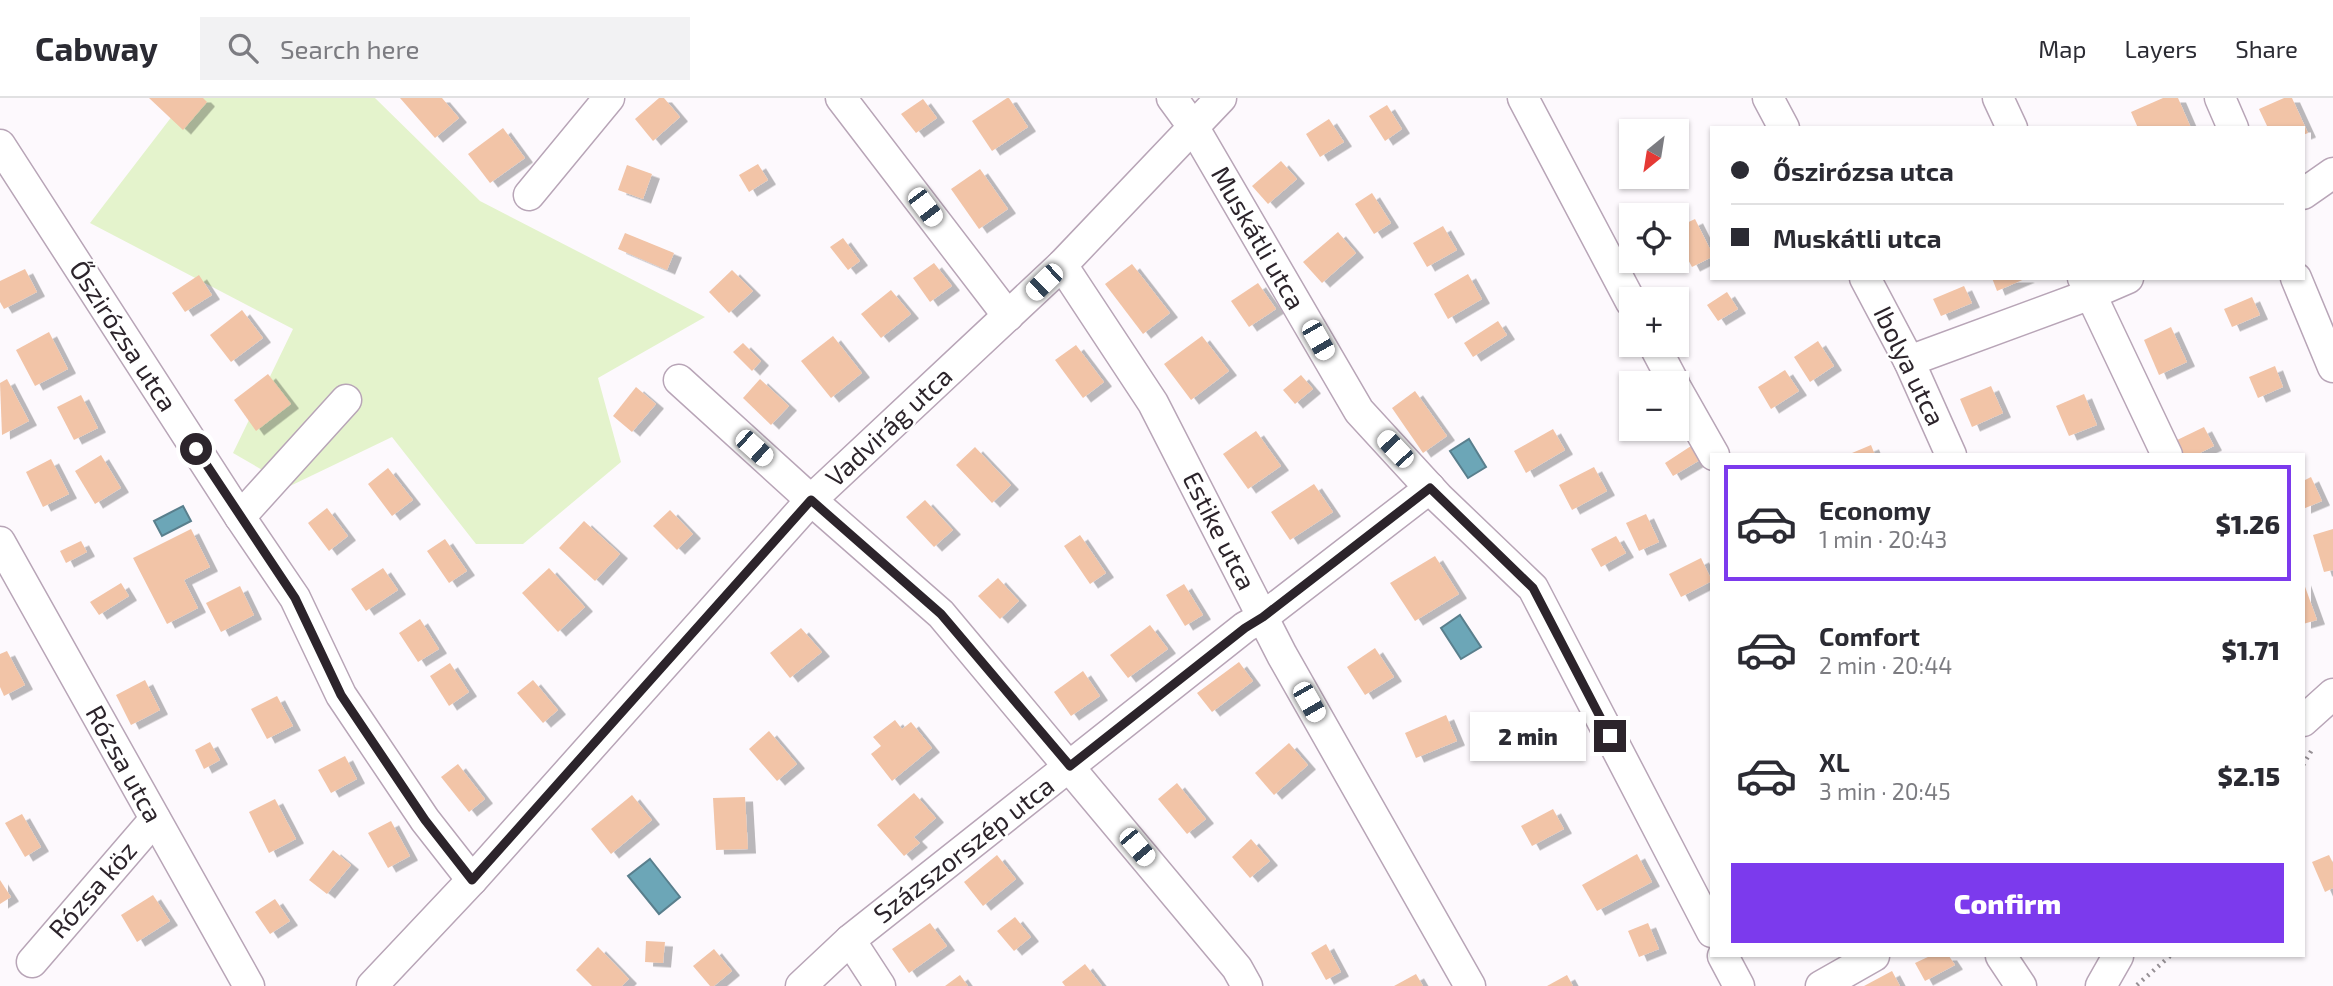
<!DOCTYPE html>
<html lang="en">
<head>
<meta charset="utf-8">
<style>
	body { margin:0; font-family:"Exo 2",sans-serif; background:#f2f2f3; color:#2b2b33; height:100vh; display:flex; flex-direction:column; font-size:26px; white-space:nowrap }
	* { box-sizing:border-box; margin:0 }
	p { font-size:23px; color:#7c7c81 }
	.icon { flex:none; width:38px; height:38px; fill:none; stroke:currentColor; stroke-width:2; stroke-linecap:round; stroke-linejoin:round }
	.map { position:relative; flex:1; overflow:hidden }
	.sheet { position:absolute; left:1710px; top:355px; width:595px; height:504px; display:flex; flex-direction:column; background:#fff; border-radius:0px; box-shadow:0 2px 5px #0004 }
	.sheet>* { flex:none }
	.guide { position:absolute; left:1710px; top:28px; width:595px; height:154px; border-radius:0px; box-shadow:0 2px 5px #0004; display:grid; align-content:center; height:154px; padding:0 21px; background:#fff }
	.needle { width:46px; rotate:210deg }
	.controls { position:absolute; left:1619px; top:21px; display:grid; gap:14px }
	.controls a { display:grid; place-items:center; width:70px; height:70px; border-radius:0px; background:#fff; box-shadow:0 2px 5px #0004; font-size:35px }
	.end { position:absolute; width:32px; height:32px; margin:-16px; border:9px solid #2c242b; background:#fff; box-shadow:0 0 0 4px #fff }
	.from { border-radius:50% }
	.bubble { position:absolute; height:49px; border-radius:0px; background:#fff; box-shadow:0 2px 5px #0004; font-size:23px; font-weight:800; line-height:49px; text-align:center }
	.car { position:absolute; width:21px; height:42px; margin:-21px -10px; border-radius:9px; box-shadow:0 0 5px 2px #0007; background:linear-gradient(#fff 24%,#345 0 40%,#fff 0 76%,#345 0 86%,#fff 0) }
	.guide b { display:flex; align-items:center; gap:24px; height:66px; font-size:26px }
	.guide b+b { border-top:2px solid #e1e1e2 }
	.guide i { width:18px; height:18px; background:#2b2b33 }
	ul { padding:12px 0 0; list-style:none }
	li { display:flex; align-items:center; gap:21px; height:116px; margin:0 14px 10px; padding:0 7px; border:4px solid transparent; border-radius:0px }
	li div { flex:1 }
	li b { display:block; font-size:26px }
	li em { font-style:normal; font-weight:800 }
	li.on { border-color:#7c3aed }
	li>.icon { width:63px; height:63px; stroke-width:1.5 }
	.cta { display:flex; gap:14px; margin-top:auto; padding:14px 21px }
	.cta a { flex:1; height:80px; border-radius:0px; background:#7c3aed; color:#fff; font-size:28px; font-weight:800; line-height:80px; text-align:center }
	header { display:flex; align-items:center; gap:42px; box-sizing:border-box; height:98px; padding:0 35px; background:#fff; border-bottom:2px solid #e1e1e2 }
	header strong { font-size:33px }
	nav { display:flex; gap:38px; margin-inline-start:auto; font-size:24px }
	.search { width:490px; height:63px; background:#f2f2f3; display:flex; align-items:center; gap:18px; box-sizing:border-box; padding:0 24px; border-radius:0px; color:#7c7c81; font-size:26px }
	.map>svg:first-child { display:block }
</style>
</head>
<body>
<header>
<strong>Cabway</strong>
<div class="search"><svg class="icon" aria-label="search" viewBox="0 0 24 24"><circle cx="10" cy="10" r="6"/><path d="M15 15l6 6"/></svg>Search here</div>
<nav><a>Map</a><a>Layers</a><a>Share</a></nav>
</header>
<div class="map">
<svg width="2333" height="888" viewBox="0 0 2333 888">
	<defs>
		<filter id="shadow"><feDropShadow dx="8" dy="4.5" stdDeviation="0" flood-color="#0004"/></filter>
	</defs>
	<rect width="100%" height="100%" fill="#fdf9fd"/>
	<polygon fill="#e4f3cc" points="186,0 375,0 480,103 705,219 598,280 621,364 523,446 476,446 392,339 290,388 233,355 293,231 90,125"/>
	<g fill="#6ca6b7" stroke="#597f8d" stroke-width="2">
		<polygon points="1469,341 1486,369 1468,380 1450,353"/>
		<polygon points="183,408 191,423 162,438 154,423"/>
		<polygon points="1460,517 1481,549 1461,561 1441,530"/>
		<polygon points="650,761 680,799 659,816 628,778"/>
	</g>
	<g fill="#f2c4a7" filter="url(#shadow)">
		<polygon points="149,0 203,0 207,4 183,32"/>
		<polygon points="400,0 442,0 459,20 435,40"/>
		<polygon points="659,0 664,0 680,19 653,43 635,21"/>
		<polygon points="1007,0 1009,0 1028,29 992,53 972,23"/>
		<polygon points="2163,0 2178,0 2191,30 2138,30 2131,14"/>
		<polygon points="2284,0 2292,0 2308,35 2303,37 2303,30 2268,30 2259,11"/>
		<polygon points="923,1 937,20 916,35 901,16"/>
		<polygon points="1387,7 1402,31 1385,43 1369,18"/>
		<polygon points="1329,21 1344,44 1320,59 1306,36"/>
		<polygon points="503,30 525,60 490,85 468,56"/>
		<polygon points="1281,63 1297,81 1268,106 1252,88"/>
		<polygon points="758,66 768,82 749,94 739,77"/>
		<polygon points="627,67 652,76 643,101 618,92"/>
		<polygon points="980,71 1008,111 979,131 951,91"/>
		<polygon points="1372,95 1391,125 1374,136 1355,106"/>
		<polygon points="1695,121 1712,155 1712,159 1692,169 1676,139 1676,130"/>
		<polygon points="1443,128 1457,152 1427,169 1413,145"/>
		<polygon points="1338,134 1356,155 1322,185 1303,164"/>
		<polygon points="625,135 674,155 667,172 618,151"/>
		<polygon points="843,140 860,163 848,172 830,149"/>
		<polygon points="934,165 952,188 930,204 913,180"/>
		<polygon points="1132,166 1170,215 1143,236 1105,186"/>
		<polygon points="25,171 37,194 4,211 0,204 0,183"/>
		<polygon points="732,172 753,193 729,215 709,194"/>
		<polygon points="1468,176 1482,201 1448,221 1434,196"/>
		<polygon points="199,177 212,197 185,214 172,195"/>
		<polygon points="1992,180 2027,180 1997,193"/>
		<polygon points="1258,185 1276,211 1249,229 1231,203"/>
		<polygon points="1964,188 1972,205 1941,218 1933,201"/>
		<polygon points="891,192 911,216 881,240 861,216"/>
		<polygon points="1727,194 1738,211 1718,223 1707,207"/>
		<polygon points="2252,199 2260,217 2232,229 2224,211"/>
		<polygon points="242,212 263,240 231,264 210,237"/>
		<polygon points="1498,223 1507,237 1473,259 1464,245"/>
		<polygon points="2171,229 2187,264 2159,277 2144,242"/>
		<polygon points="49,234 68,271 35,288 16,252"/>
		<polygon points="833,238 862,275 831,300 801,263"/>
		<polygon points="1202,238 1229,273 1191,302 1164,266"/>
		<polygon points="1818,243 1834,268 1810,284 1794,259"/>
		<polygon points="743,245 761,263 752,273 733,254"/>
		<polygon points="1076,247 1104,284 1083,300 1055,262"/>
		<polygon points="2275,268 2283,289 2258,300 2249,279"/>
		<polygon points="1785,272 1799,293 1771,311 1758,289"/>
		<polygon points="268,276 291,306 256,333 234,302"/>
		<polygon points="1301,277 1313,291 1295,306 1283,292"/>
		<polygon points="7,281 29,323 2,337 0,285"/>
		<polygon points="760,281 789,308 771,327 743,300"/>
		<polygon points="1991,288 2003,315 1972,329 1960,301"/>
		<polygon points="636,289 656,306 632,334 613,318"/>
		<polygon points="1415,293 1447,338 1423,355 1392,310"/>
		<polygon points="2084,296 2097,327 2069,338 2056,308"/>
		<polygon points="81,297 98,330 74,342 57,309"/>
		<polygon points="2204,329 2214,348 2196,357 2180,357 2173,344"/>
		<polygon points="1553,331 1565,352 1526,375 1514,353"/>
		<polygon points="1256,333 1281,368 1248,391 1223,356"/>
		<polygon points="1871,347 1875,357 1853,357 1852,355"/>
		<polygon points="1691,348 1700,362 1673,378 1665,365"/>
		<polygon points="975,349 1011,387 992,405 956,367"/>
		<polygon points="101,357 121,390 95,406 75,373"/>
		<polygon points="51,361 69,396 43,409 26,374"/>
		<polygon points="1594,369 1607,393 1572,412 1559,387"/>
		<polygon points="388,370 413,402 392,418 368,386"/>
		<polygon points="2311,379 2322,403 2303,411 2303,383"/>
		<polygon points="1314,386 1333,414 1290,442 1271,414"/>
		<polygon points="925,402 953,432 934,449 906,419"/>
		<polygon points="327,410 348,438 329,453 308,425"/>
		<polygon points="670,412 693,436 677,452 653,428"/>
		<polygon points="1646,416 1659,444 1639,453 1626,425"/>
		<polygon points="584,423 620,456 595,483 559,450"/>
		<polygon points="191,431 210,469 184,482 198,510 167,526 133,460"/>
		<polygon points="2333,431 2333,472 2324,474 2313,437"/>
		<polygon points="1080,437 1106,475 1090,486 1064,448"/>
		<polygon points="1616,438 1626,455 1601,469 1591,451"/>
		<polygon points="445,441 467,473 449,485 427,453"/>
		<polygon points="81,443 87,454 66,465 60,453"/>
		<polygon points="1435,458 1459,496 1415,523 1390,485"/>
		<polygon points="1701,460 1712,483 1681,499 1669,476"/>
		<polygon points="383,470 398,492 366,513 351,491"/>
		<polygon points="549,470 585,509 558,534 522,495"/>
		<polygon points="998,480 1019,503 1000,521 978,498"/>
		<polygon points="2303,483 2317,522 2303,526"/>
		<polygon points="121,485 129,498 99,517 90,504"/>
		<polygon points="1184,486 1203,517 1185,528 1166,497"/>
		<polygon points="240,488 254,517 221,534 206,505"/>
		<polygon points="420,521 439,551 418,564 399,535"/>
		<polygon points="1150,527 1168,551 1128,580 1110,557"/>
		<polygon points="801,530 822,554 790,580 770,555"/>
		<polygon points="1375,550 1394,579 1365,597 1347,569"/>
		<polygon points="7,553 25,587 4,598 0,589 0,556"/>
		<polygon points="1239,564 1253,583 1212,614 1197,595"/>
		<polygon points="450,565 469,594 449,608 430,578"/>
		<polygon points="1083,573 1100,598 1071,618 1054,594"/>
		<polygon points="145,582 160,612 131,627 116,597"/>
		<polygon points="533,582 558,612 543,625 517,595"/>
		<polygon points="277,598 293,628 267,641 251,611"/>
		<polygon points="1446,617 1457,643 1416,660 1405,635"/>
		<polygon points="895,622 902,631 911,624 932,650 892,683 871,656 881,648 873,639"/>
		<polygon points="769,633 797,666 777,683 749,651"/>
		<polygon points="210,644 220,662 204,671 195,652"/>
		<polygon points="1289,645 1308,667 1274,697 1255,675"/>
		<polygon points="345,658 357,681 331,695 318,672"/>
		<polygon points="458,666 485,701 469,714 441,679"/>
		<polygon points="1177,685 1206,721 1187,736 1158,701"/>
		<polygon points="914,695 936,720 914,739 920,745 904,758 877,727"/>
		<polygon points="632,697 652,722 611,756 591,731"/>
		<polygon points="745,699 748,751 716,752 713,700"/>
		<polygon points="275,701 296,741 269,755 249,714"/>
		<polygon points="1553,711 1564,731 1532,748 1521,728"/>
		<polygon points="22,716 41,749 25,759 5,725"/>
		<polygon points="391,723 410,758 388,770 368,735"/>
		<polygon points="1251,741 1270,763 1250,780 1232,759"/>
		<polygon points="333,752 351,767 327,796 309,782"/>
		<polygon points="1637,756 1652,784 1597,813 1582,787"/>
		<polygon points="997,757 1016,781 983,808 964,784"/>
		<polygon points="2329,757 2333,765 2333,790 2325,794 2312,764"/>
		<polygon points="0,782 11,799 0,806"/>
		<polygon points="153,797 170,823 137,844 121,817"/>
		<polygon points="275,801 290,823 270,836 255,814"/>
		<polygon points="1015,819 1031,839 1014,853 997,833"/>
		<polygon points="930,825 947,848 909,875 892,851"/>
		<polygon points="1648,825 1659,851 1639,859 1628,833"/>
		<polygon points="646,843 665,844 663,865 645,864"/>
		<polygon points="1326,846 1341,874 1326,882 1311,855"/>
		<polygon points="598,849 629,881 622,888 592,888 576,872"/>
		<polygon points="714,851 732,873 714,888 710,888 693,868"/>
		<polygon points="1930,858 1949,858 1955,867 1925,883 1915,865"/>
		<polygon points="1085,866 1102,888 1065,888 1062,884"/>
		<polygon points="1892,873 1900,888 1864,888"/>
		<polygon points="1416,876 1423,888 1394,888"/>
		<polygon points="960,877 968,888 945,888"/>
		<polygon points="1567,877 1573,888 1547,888"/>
	</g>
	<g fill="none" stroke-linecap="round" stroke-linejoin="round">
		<g stroke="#b8a5b7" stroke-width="33">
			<g id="street">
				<polyline points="841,0 1008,218"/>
				<polyline points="1172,0 1194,30 1359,313 1438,399 1533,490 1712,834"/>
				<polyline points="1523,0 1631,204"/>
				<polyline points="1768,0 1784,30"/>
				<polyline points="1998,0 2012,30"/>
				<polyline points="2220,0 2233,30"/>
				<polyline points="0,47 240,419 295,500 341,597 425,722 472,782"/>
				<polyline points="2303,96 2333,75"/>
				<polyline points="529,97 609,0"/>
				<polyline points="1062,167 1153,305 1282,557 1470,888"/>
				<polyline points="1865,180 1909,263 1951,357"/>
				<polyline points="2083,180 2167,357"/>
				<polyline points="2296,180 2333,269"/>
				<polyline points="1654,247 1674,285"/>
				<polyline points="1909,263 2091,196 2128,180"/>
				<polyline points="679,282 811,402 941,516 1237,870 1247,888"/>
				<polyline points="1676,290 1714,357"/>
				<polyline points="240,419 346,302"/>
				<polyline points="0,444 249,888"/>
				<polyline points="2303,623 2333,596"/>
				<polyline points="850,842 880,888"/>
				<polyline points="1723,858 1739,888"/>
				<polyline points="2001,858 2021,888"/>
				<polyline points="32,864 155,721"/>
				<polyline points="372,888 472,782 811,402 1062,167 1221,0"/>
				<polyline points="801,888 850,842 1245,529 1263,519 1430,390"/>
				<polyline points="1821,888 1874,858"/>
				<polyline points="2101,888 2118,858"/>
			</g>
		</g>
		<g stroke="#969095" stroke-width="4.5" stroke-dasharray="2 5" stroke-linecap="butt">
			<polyline points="2303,667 2313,650"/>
			<polyline points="2137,887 2170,858"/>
		</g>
		<use href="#street" stroke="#fff" stroke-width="30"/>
	</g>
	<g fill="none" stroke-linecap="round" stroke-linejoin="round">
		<polyline stroke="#2c242b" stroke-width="9" points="196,351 295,500 341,597 425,722 472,782 811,402 941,516 1070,668 1245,530 1263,519 1430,390 1533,490 1610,638"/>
	</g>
	<g text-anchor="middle" stroke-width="5" stroke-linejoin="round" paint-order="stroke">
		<g font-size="26" fill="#2c242b" stroke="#fff">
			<text transform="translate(1258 140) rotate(60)" y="9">Muskátli utca</text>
			<text transform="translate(123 238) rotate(57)" y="9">Őszirózsa utca</text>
			<text transform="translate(1909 268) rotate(64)" y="9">Ibolya utca</text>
			<text transform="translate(889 329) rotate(-43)" y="9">Vadvirág utca</text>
			<text transform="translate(1219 433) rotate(63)" y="9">Estike utca</text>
			<text transform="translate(124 666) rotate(61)" y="9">Rózsa utca</text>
			<text transform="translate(964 752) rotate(-38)" y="9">Százszorszép utca</text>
			<text transform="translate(93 792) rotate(-49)" y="9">Rózsa köz</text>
		</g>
	</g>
</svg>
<div class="controls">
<a><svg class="needle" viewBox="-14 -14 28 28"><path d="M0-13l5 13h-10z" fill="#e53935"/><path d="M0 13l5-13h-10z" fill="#7c7c81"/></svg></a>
<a><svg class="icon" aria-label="locate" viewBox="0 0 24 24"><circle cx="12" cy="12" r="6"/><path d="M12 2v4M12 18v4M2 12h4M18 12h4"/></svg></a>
<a>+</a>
<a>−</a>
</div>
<i class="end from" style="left:196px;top:351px"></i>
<i class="end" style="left:1610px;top:638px"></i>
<div class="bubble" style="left:1470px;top:614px;width:116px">2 min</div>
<i class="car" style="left:925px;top:109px;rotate:143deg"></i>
<i class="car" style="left:1044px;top:184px;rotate:226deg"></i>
<i class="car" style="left:1318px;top:242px;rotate:150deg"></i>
<i class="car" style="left:754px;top:350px;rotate:132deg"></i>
<i class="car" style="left:1395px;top:351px;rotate:317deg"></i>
<i class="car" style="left:1309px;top:604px;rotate:150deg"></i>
<i class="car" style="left:1137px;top:749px;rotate:140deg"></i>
<div class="guide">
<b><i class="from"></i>Őszirózsa utca</b>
<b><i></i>Muskátli utca</b>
</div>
<section class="sheet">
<ul>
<li class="on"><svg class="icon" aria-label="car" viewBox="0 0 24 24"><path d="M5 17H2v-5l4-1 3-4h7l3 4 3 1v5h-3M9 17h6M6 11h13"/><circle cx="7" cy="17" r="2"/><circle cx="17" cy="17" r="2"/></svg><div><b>Economy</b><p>1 min · 20:43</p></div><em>$1.26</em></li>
<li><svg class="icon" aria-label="car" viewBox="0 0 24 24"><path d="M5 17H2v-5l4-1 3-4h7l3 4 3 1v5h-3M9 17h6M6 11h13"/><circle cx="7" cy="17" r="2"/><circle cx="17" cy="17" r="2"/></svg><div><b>Comfort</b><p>2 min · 20:44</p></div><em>$1.71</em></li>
<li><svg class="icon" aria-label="car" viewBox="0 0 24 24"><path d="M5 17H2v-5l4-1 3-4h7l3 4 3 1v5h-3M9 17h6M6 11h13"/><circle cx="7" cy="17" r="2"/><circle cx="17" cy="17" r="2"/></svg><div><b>XL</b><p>3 min · 20:45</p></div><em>$2.15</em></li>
</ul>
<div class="cta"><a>Confirm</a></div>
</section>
</div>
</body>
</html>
